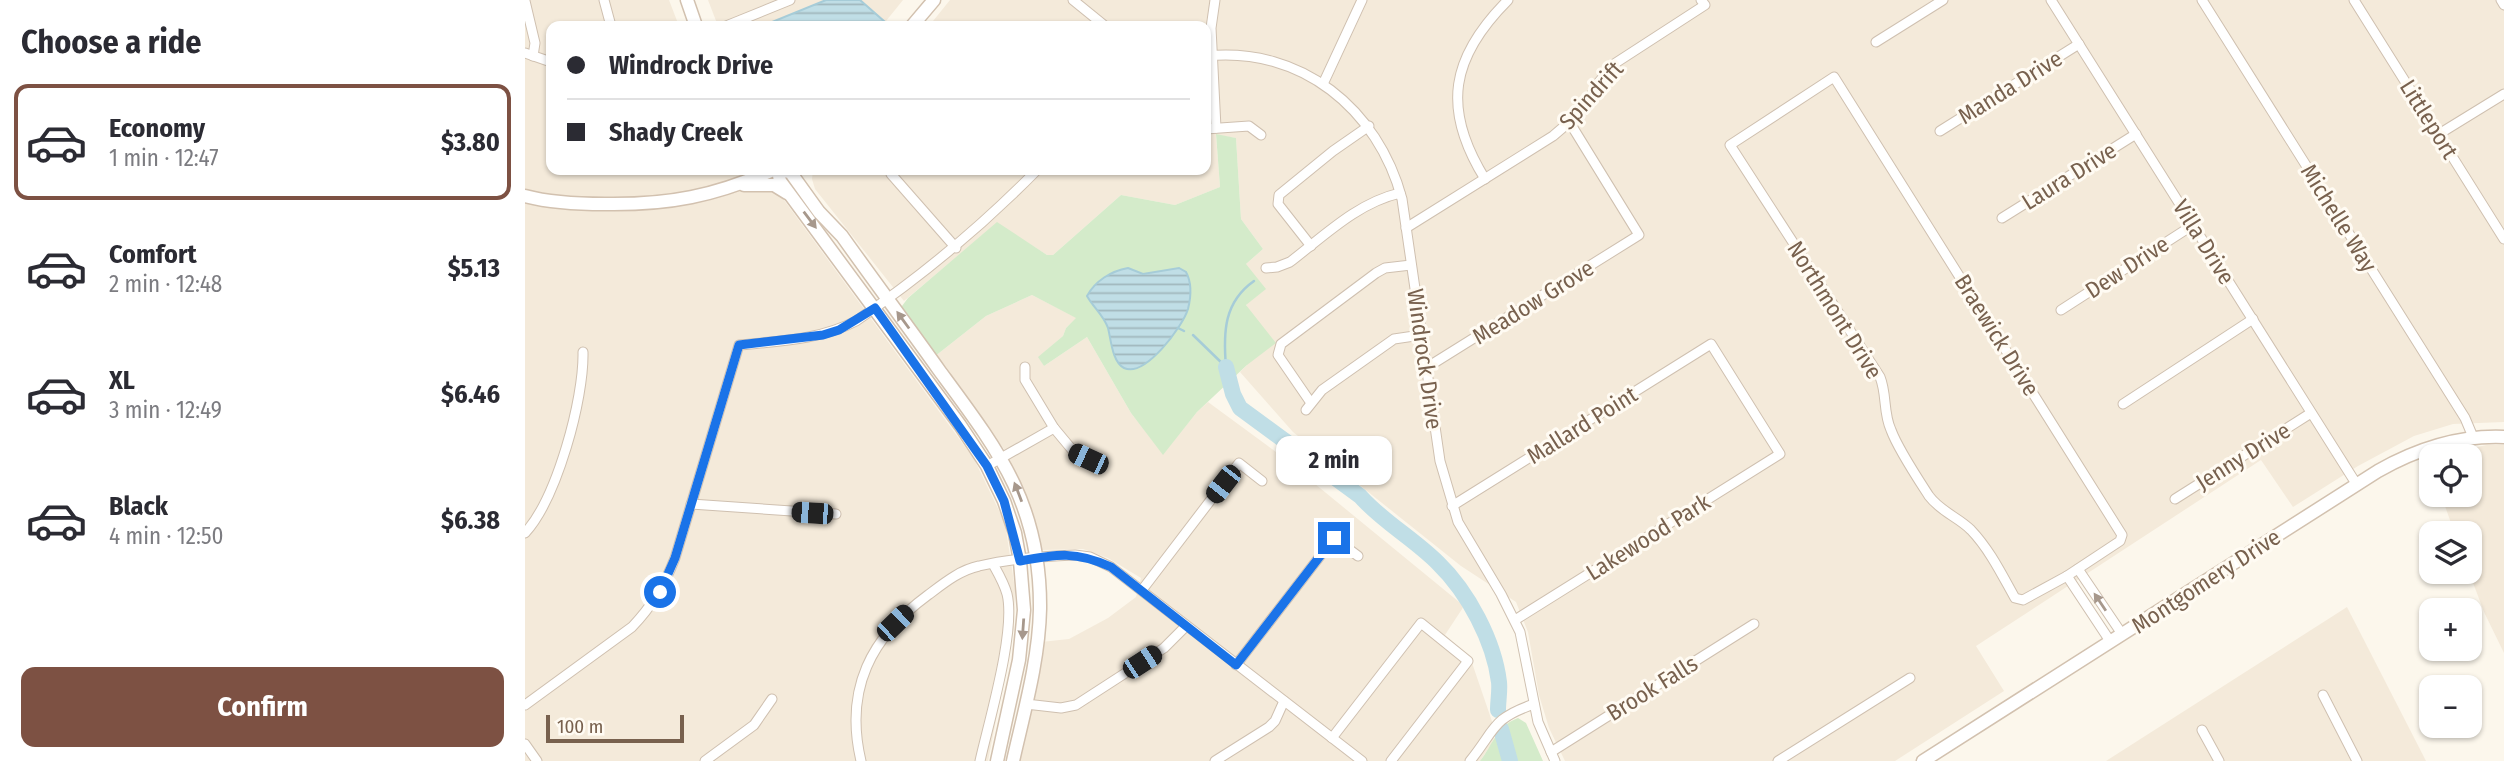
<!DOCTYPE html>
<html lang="en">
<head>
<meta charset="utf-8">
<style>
	body { margin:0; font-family:"Fira Sans Condensed",sans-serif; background:#f7f7f7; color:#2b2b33; height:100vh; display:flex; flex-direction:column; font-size:26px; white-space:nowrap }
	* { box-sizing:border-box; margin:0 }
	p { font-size:23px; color:#7c7c81 }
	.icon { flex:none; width:38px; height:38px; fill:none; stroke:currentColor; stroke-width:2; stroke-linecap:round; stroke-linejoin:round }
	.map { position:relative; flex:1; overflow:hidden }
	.drawer { display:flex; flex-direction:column; background:#fff; width:525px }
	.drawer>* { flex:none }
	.top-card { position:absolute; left:21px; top:21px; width:665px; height:154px; border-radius:14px; box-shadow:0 2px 5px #0004; display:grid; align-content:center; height:154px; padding:0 21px; background:#fff }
	.controls { position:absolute; left:1894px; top:444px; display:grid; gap:14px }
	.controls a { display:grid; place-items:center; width:63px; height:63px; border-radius:14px; background:#fff; box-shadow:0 2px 5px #0004; font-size:35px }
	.scale { position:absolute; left:21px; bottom:18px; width:138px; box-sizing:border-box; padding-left:7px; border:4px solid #78614e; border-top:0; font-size:19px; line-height:24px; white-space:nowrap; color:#78614e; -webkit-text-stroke:5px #fffbf3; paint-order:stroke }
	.end { position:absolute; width:32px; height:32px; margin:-16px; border:9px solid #1a73e8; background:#fff; box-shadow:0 0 0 4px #fff }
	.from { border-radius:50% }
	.bubble { position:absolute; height:49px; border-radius:14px; background:#fff; box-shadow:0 2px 5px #0004; font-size:23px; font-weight:700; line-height:49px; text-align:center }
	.car { position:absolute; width:21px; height:42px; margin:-21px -10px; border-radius:9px; box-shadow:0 0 5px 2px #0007; background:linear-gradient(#222 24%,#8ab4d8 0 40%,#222 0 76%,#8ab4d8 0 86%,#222 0) }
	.top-card b { display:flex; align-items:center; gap:24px; height:66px; font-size:26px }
	.top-card b+b { border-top:2px solid #e1e1e2 }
	.top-card i { width:18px; height:18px; background:#2b2b33 }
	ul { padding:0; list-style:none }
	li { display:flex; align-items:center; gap:21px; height:116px; margin:0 14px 10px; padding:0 7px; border:4px solid transparent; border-radius:14px }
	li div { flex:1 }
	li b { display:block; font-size:26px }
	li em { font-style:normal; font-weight:700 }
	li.on { border-color:#7d5143 }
	li>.icon { width:63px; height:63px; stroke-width:1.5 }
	h2 { padding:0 21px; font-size:32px; line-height:84px }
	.action { display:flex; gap:14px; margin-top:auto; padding:14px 21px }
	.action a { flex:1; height:80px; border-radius:14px; background:#7d5143; color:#fff; font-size:28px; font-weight:700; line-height:80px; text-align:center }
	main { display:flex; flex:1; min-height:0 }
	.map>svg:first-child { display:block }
</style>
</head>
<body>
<main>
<section class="drawer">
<h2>Choose a ride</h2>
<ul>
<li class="on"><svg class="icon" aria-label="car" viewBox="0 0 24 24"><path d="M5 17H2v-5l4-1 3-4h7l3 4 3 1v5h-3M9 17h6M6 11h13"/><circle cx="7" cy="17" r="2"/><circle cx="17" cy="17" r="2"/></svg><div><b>Economy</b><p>1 min · 12:47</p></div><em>$3.80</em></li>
<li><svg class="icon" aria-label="car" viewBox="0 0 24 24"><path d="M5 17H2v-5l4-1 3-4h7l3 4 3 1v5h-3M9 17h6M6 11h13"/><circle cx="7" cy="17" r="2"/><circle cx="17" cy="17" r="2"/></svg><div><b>Comfort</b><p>2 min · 12:48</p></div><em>$5.13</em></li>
<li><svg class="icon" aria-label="car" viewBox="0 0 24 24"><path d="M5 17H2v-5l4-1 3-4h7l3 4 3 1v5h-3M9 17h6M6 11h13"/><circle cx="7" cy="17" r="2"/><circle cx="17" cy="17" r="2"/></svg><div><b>XL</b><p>3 min · 12:49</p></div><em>$6.46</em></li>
<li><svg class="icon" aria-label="car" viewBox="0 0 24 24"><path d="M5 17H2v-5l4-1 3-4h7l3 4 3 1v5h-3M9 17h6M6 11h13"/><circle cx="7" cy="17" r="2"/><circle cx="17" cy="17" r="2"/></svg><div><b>Black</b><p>4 min · 12:50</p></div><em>$6.38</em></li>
</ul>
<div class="action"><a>Confirm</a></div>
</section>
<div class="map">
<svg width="1979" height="761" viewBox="0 0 1979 761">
	<defs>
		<pattern id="water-rules" width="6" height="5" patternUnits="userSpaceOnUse" patternTransform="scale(1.75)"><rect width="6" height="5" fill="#c0dee6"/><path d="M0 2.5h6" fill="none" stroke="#a1b7bd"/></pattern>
	</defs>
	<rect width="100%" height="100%" fill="#fcf7ec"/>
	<g fill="#f4eada">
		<polygon points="0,0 144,0 154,26 26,26 26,170 237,170 449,459 480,523 490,589 489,628 463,761 0,761"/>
		<polygon points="183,0 378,0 357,26 193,26"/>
		<polygon points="425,0 1979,0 1979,422 1928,424 1889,436 1833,466 1768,507 1736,460 1451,646 1479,691 1370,761 1040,761 1024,728 1014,695 1003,632 991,602 936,566 768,432 715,372 722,365 721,264 738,249 716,219 711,138 691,135 695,187 650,205 596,195 528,255 522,255 472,223 379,301 290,189 287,179 288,170 681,170 681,26 404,26"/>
		<polygon points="507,295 552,318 541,328 538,336 514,357 519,366 562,337 606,413 638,454 672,412 683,402 751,452 939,606 920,635 945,657 971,733 967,743 955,761 495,761 516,642 544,639 583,618 611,597 616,578 583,558 558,549 516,550 497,486 479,449 409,357 461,316"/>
		<polygon points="1962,445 1979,445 1979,653 1959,612 1944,572 1944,534 1930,534 1916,495 1944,495 1944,457 1906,457 1906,465 1903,457"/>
		<polygon points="1822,607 1901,761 1581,761"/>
	</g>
	<g fill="#d4ebca">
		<polygon points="691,134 711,138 716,219 738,249 721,264 741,289 721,305 751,343 722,365 672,412 638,455 606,413 562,337 519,366 513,357 538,336 541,328 551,318 507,295 461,316 409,357 377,312 377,306 383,298 472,222 522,255 528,255 596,195 650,205 695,187"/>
		<path d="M 993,718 L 1001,723 L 1018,761 L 955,761 C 968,745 971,726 993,718 Z"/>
	</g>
	<g fill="url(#water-rules)" stroke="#a6ccd8" stroke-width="2">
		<polygon points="301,0 335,0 360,22 357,26 237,26"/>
		<path d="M 603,268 L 618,274 L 654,268 L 661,272 C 667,283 666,297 663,309 C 658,326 620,378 599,368 C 587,362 586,339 583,328 C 579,316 568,307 562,296 C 570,281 586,271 603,268 Z"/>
	</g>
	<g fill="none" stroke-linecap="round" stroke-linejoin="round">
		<g stroke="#a6ccd8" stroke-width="2.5">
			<polyline points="653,328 659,331"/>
			<polyline points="668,335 701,367"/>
			<path d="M 701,367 C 698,332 699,302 729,281"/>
		</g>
		<g stroke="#c0dee6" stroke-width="16">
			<path d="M 701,367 L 708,394 L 715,408 L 835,496 C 858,522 888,538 913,563 C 943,592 969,641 974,682 C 975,691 973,701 973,710"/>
			<polyline points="976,729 985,761"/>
		</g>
		<g stroke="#cfc0b0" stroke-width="11">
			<g id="street">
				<polyline points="79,0 86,26"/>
				<polyline points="548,0 580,26"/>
				<polyline points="690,0 686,28 691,128"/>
				<polyline points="1526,0 1832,485"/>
				<polyline points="1677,0 1940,418 1948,437"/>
				<polyline points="1829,0 1979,239"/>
				<polyline points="1976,0 1979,5"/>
				<polyline points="0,1 10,43 8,56"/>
				<polyline points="201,26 265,0"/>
				<polyline points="1351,42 1418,0"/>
				<polyline points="0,53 26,62"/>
				<path d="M 681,56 C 776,46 853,109 877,199 L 915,461 L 933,522 L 976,594 L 995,632 L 1013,722 L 1030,761"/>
				<path d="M 1309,77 L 1597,535 L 1595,541 L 1542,576 L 1498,600 L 1490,598 C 1477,575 1465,550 1446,530 C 1433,517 1416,512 1404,496 C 1393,479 1373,449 1366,430 C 1358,413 1362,394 1355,377 L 1205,145 Z"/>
				<polyline points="798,84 837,0"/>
				<polyline points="681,129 724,126 736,135"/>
				<polyline points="1415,131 1554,44"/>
				<polyline points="1914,134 1979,94"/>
				<polyline points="366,174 431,248"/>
				<path d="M 960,179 C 916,108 926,57 983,0"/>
				<polyline points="1477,218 1611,134"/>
				<polyline points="881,228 1028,136 1056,112 1074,82 1089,64 1180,5 1176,0"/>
				<polyline points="786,246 753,204 754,195 808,151 844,126"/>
				<path d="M 741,268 L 752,267 L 765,262 C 799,236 832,203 875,193"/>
				<polyline points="1536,310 1668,225"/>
				<polyline points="500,367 500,380 529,428 549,452 563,459"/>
				<polyline points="901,368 1114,235 1045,123"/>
				<polyline points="786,403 753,355 756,344 851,273 860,268 886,265"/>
				<polyline points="1598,404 1728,319"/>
				<polyline points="781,410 797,390 869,339 896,335"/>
				<polyline points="462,466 529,428"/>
				<polyline points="1650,499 1786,413"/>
				<polyline points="166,504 311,514"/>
				<polyline points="927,506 1186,344 1255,454 990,620"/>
				<path d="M 0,533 C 32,498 59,399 58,352"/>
				<polyline points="1553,569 1597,634"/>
				<polyline points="1542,576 1585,641"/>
				<polyline points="617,590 714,463 737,481"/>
				<polyline points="711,665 809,538 833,556"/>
				<polyline points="1798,695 1832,761"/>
				<polyline points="501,704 536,708 551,705 639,648 661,626"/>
				<path d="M 0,705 L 107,627 C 127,606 139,586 150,558 L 214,345 C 254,341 295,340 331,321 C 397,276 456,227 512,170"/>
				<polyline points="1677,730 1694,761"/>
				<polyline points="807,738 896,623 943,661 866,761"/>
				<polyline points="0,744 12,761"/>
				<polyline points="1026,752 1229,624"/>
				<polyline points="180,761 229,725 247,699"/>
				<path d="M 336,761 C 319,689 346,637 403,595 C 419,583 435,570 454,566 C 483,559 520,556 550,555 L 565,557 L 586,567 L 837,761"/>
				<path d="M 455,761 C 464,721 491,631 482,594 C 479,583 473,573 468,564"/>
				<polyline points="690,761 744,727 750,721 759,701"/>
				<path d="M 945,761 C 971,729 966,719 1009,704"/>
				<polyline points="1253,761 1385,678"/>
			</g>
		</g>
		<g stroke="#d2c1af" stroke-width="15">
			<g id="secondary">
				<polyline points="162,0 171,26"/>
				<polyline points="387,26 409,0"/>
				<polyline points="253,170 255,181 435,425 462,466 479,501 490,533 495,561 499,610 494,660 472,761"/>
				<path d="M 258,170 L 266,173 L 294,212 L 317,236 C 349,281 382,325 414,370 C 473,450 516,504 515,609 C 514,660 499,712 488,761"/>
				<polyline points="219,185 249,185 262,193"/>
				<path d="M 0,196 C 26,203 53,204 80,204 C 144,205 190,196 248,170"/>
				<path d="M 1398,761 L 1853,471 C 1892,449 1933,435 1979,437"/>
			</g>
		</g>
		<use href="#street" stroke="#fff" stroke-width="9"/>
		<use href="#secondary" stroke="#fff" stroke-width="12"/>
	</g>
	<defs><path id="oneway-solid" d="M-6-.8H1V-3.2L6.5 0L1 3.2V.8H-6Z" transform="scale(1.75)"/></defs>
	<g fill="#a7988c">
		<use href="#oneway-solid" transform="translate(285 220) rotate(53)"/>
		<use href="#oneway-solid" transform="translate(378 320) rotate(-126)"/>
		<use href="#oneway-solid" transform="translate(493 492) rotate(-111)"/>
		<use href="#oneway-solid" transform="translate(1575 602) rotate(-124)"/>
		<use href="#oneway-solid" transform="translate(498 629) rotate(94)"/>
	</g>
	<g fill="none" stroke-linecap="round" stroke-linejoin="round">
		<path stroke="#1a73e8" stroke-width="9" d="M 135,592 L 150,558 L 214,345 L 298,335 L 314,330 L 350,308 L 462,466 L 479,501 L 495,561 C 533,554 551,551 586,567 L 711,665 L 809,538"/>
	</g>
	<g text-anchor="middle" stroke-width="6" stroke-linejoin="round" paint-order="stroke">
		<g font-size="23" fill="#78614e" stroke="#fffbf3">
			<text transform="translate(1485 87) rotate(-32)" y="8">Manda Drive</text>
			<text transform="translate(1066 95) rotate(-48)" y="8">Spindrift</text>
			<text transform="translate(1904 119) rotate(58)" y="8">Littleport</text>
			<text transform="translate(1544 176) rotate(-32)" y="8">Laura Drive</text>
			<text transform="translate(1814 218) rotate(58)" y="8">Michelle Way</text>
			<text transform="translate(1679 242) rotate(58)" y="8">Villa Drive</text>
			<text transform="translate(1602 267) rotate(-33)" y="8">Dew Drive</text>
			<text transform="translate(1008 302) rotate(-32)" y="8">Meadow Grove</text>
			<text transform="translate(1310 310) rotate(58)" y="8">Northmont Drive</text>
			<text transform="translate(1472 335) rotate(58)" y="8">Braewick Drive</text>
			<text transform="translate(900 359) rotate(82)" y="8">Windrock Drive</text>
			<text transform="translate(1057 425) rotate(-32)" y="8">Mallard Point</text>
			<text transform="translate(1718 456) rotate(-32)" y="8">Jenny Drive</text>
			<text transform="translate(1123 537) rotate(-32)" y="8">Lakewood Park</text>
			<text transform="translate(1681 581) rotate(-33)" y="8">Montgomery Drive</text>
			<text transform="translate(1127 688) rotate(-32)" y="8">Brook Falls</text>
		</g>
	</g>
</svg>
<div class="controls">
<a><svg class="icon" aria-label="locate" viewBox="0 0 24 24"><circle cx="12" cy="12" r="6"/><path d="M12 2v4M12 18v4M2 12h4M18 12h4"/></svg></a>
<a><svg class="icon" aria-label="layers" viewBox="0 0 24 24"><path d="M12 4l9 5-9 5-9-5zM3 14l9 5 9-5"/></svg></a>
<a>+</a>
<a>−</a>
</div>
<div class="scale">100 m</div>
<i class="end from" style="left:135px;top:592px"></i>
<i class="end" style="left:809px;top:538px"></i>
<div class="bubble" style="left:751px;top:436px;width:116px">2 min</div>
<i class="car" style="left:563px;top:459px;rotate:295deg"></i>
<i class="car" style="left:698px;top:484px;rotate:218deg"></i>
<i class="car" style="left:287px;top:513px;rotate:274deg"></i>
<i class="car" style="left:370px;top:623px;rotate:46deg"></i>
<i class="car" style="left:617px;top:662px;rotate:57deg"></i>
<div class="top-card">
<b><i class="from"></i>Windrock Drive</b>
<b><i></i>Shady Creek</b>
</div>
</div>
</main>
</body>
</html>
